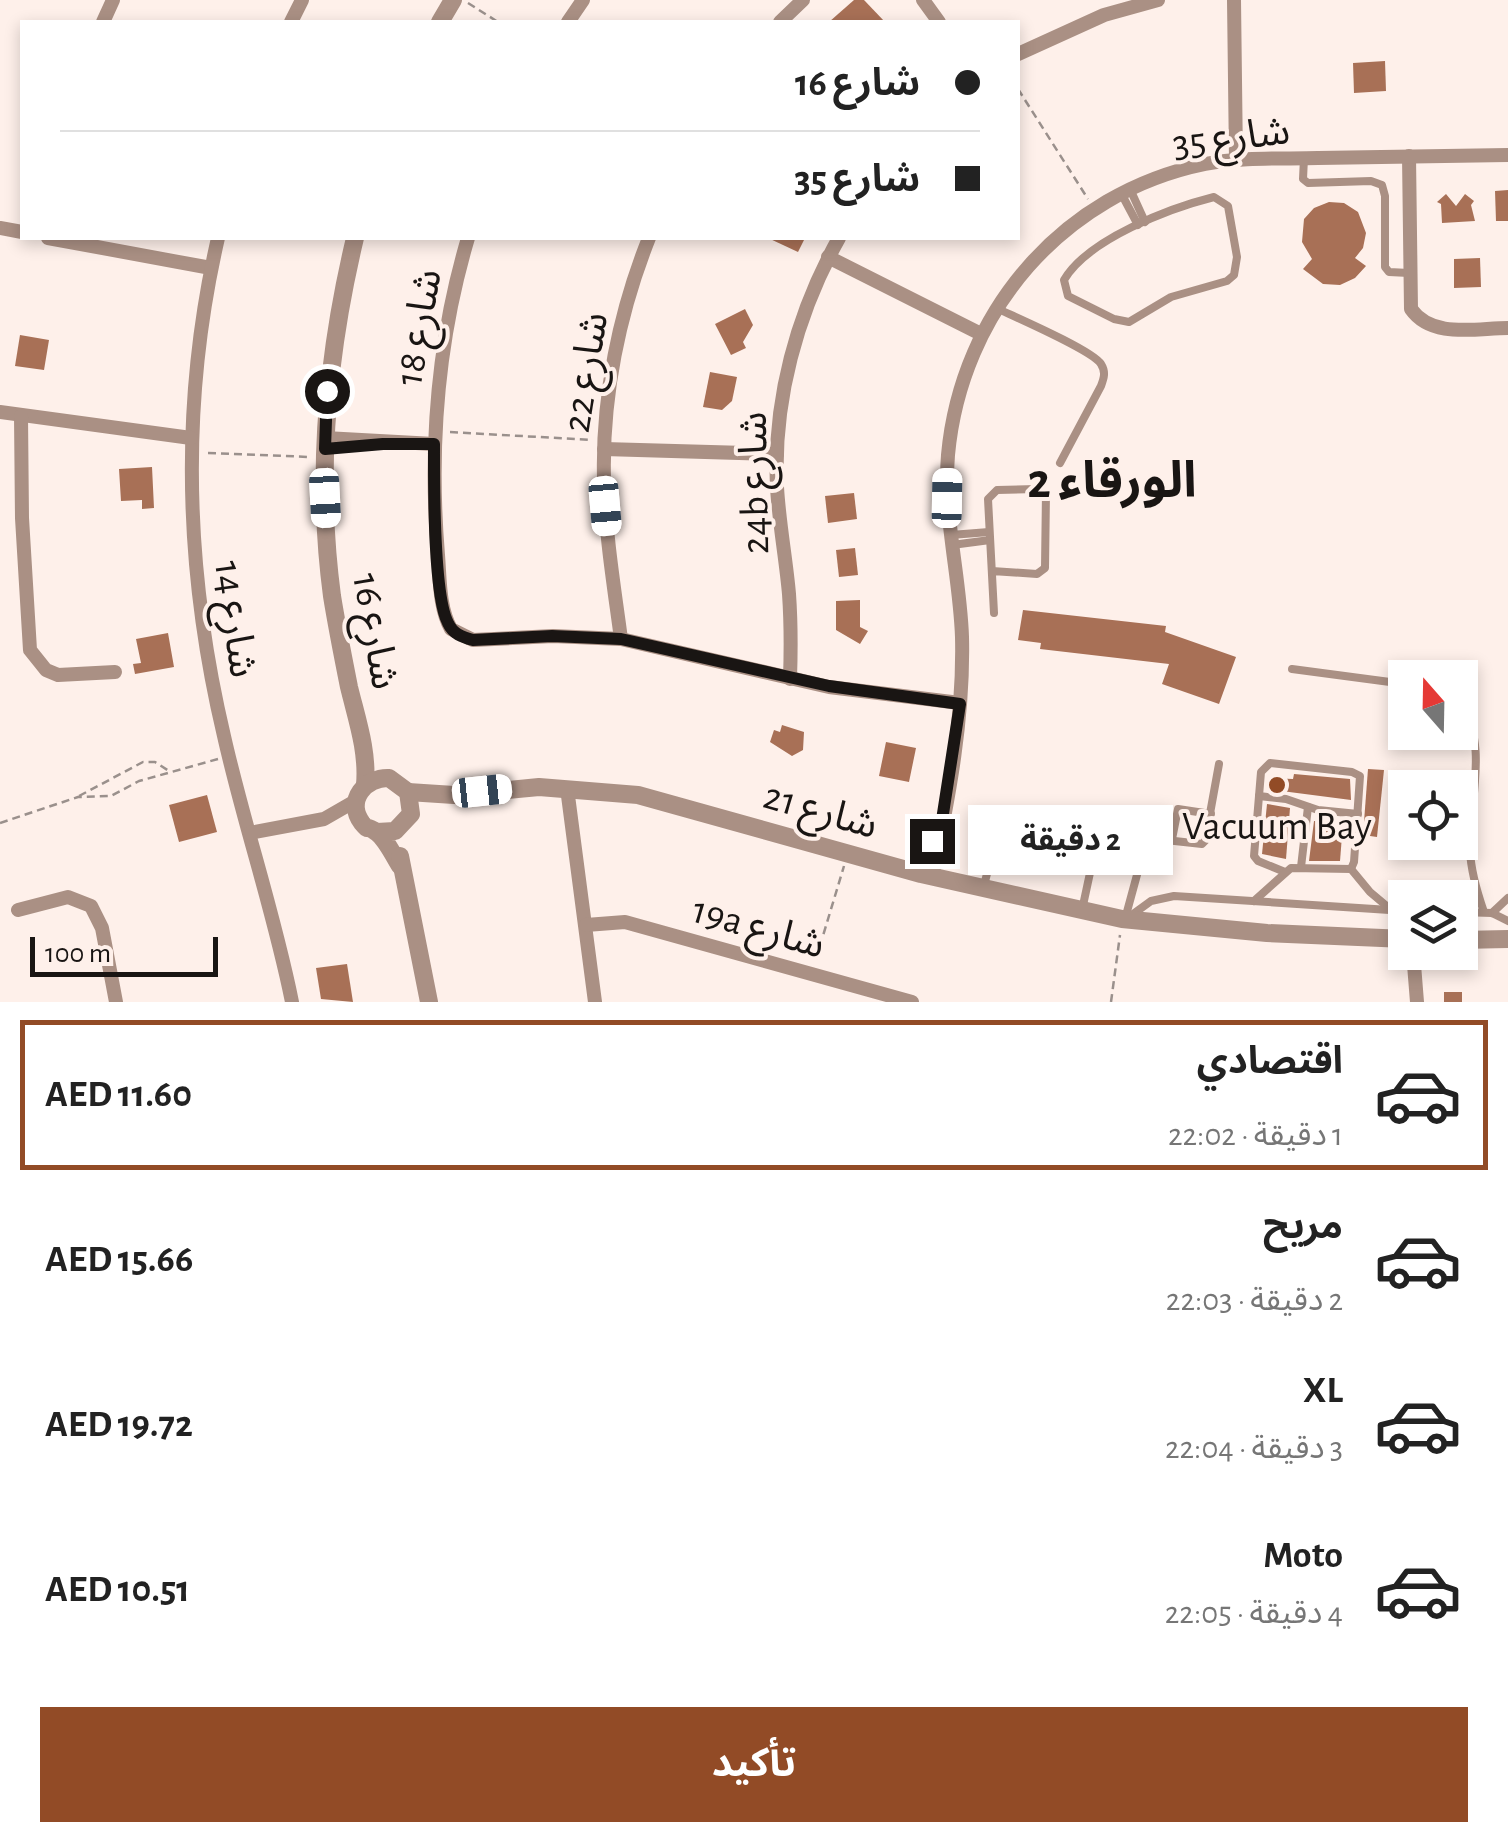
<!DOCTYPE html>
<html lang="ar">
<head>
<meta charset="utf-8">
<style>
	body { margin:0; font-family:"Alegreya Sans","Noto Sans Arabic",sans-serif; background:#f2f2f2; color:#222; direction:rtl; height:100vh; display:flex; flex-direction:column; font-size:38px; white-space:nowrap }
	* { box-sizing:border-box; margin:0 }
	p { font-size:32px; color:#767676 }
	.icon { flex:none; width:55px; height:55px; fill:none; stroke:currentColor; stroke-width:2; stroke-linecap:round; stroke-linejoin:round }
	.map { position:relative; height:1002px; overflow:hidden; direction:ltr }
	.side { display:flex; flex-direction:column; background:#fff; flex:1 }
	.side>* { flex:none }
	.hud { position:absolute; left:20px; top:20px; width:1000px; height:220px; border-radius:0px; box-shadow:0 5px 15px #0003; direction:rtl; display:grid; align-content:center; height:220px; padding:0 40px; background:#fff }
	.needle { width:65px; rotate:340deg }
	.controls { position:absolute; left:1388px; top:660px; display:grid; gap:20px }
	.controls a { display:grid; place-items:center; width:90px; height:90px; border-radius:0px; background:#fff; box-shadow:0 5px 15px #0003; font-size:50px }
	.scale { position:absolute; left:30px; bottom:25px; width:188px; box-sizing:border-box; padding-left:10px; border:5px solid #191513; border-top:0; font-size:28px; line-height:35px; white-space:nowrap; color:#191513; -webkit-text-stroke:8px #fef0ea; paint-order:stroke }
	.end { position:absolute; width:45px; height:45px; margin:-22px; border:12px solid #191513; background:#fff; box-shadow:0 0 0 5px #fff }
	.from { border-radius:50% }
	.bubble { position:absolute; height:70px; border-radius:0px; background:#fff; box-shadow:0 5px 15px #0003; font-size:32px; font-weight:700; line-height:70px; text-align:center; direction:rtl }
	.car { position:absolute; width:30px; height:60px; margin:-30px -15px; border-radius:12px; box-shadow:0 0 8px 2px #0007; background:linear-gradient(#fff 24%,#345 0 40%,#fff 0 76%,#345 0 86%,#fff 0) }
	.hud b { display:flex; align-items:center; gap:35px; height:95px; font-size:38px }
	.hud b+b { border-top:2px solid #e0e0e0 }
	.hud i { width:25px; height:25px; background:#222 }
	ul { padding:18px 0 0; list-style:none }
	li { display:flex; align-items:center; gap:30px; height:150px; margin:0 20px 15px; padding:0 20px; border:5px solid transparent; border-radius:0px }
	li div { flex:1 }
	li b { display:block; font-size:38px }
	li em { font-style:normal; font-weight:700 }
	li.on { border-color:#924b26 }
	li>.icon { width:90px; height:90px; stroke-width:1.5 }
	.cta { display:flex; gap:20px; margin-top:auto; padding:20px 40px }
	.cta a { flex:1; height:115px; border-radius:0px; background:#924b26; color:#fff; font-size:40px; font-weight:700; line-height:115px; text-align:center }
	.map>svg:first-child { display:block }
</style>
</head>
<body>
<div class="map">
<svg width="1508" height="1002" viewBox="0 0 1508 1002">
	<rect width="100%" height="100%" fill="#fef0ea"/>
	<g fill="#a87056">
		<polygon points="854,0 864,0 885,22 829,22"/>
		<polygon points="1385,61 1386,91 1354,93 1353,63"/>
		<polygon points="1508,190 1508,221 1496,221 1495,191"/>
		<polygon points="1446,194 1456,206 1465,194 1474,201 1471,205 1475,221 1442,223 1441,204 1437,202"/>
		<polygon points="1329,202 1344,203 1358,212 1366,233 1363,248 1355,258 1366,266 1355,278 1340,285 1323,284 1303,269 1312,259 1302,242 1304,219 1314,208"/>
		<polygon points="768,238 805,238 798,252"/>
		<polygon points="1480,258 1481,287 1454,288 1454,259"/>
		<polygon points="745,309 753,325 743,342 746,348 731,355 715,324"/>
		<polygon points="20,335 49,340 44,370 15,366"/>
		<polygon points="710,372 737,377 732,401 722,410 703,407"/>
		<polygon points="152,467 154,508 142,509 142,500 121,501 119,469"/>
		<polygon points="854,493 857,519 828,523 825,496"/>
		<polygon points="855,548 858,575 839,577 836,550"/>
		<polygon points="860,600 860,627 868,631 860,644 836,630 836,601"/>
		<polygon points="1023,610 1166,626 1165,632 1236,657 1219,704 1162,684 1169,664 1040,649 1041,643 1018,640"/>
		<polygon points="168,633 174,667 135,674 133,664 141,663 136,639"/>
		<polygon points="782,725 804,732 803,750 792,756 770,742 774,730 780,732"/>
		<polygon points="886,742 916,748 909,782 879,776"/>
		<polygon points="1368,769 1384,770 1377,837 1363,835"/>
		<polygon points="1294,774 1350,779 1351,800 1267,789 1268,778 1293,779"/>
		<polygon points="207,795 217,832 179,842 169,805"/>
		<polygon points="1267,804 1290,808 1286,859 1262,854"/>
		<polygon points="1314,821 1343,823 1340,861 1309,861"/>
		<polygon points="347,964 353,1002 321,999 316,968"/>
		<rect x="1444" y="992" width="18" height="10"/>
	</g>
	<g fill="none" stroke-linecap="round" stroke-linejoin="round">
		<g stroke="#9a908c" stroke-width="2.5" stroke-dasharray="8 5" stroke-linecap="butt">
			<polyline points="468,3 498,22"/>
			<polyline points="1018,89 1088,199"/>
			<polyline points="450,432 592,440"/>
			<polyline points="208,453 310,457"/>
			<polyline points="79,796 143,762 155,762 169,771"/>
			<polyline points="0,823 78,797 111,796 139,781 218,759"/>
			<polyline points="816,959 844,866"/>
			<polyline points="1111,1002 1120,935"/>
		</g>
		<g stroke="#aa9084" stroke-width="8">
			<polyline points="1304,158 1303,179 1308,183 1371,181 1382,185 1385,196 1385,267 1389,272 1409,273"/>
			<polyline points="1130,189 1145,222"/>
			<polyline points="1121,193 1138,225"/>
			<path d="M 1214,197 L 1228,206 L 1237,257 L 1234,275 L 1227,281 L 1171,297 L 1129,322 L 1114,319 L 1068,296 L 1064,280 C 1088,239 1170,208 1214,197 Z"/>
			<path d="M 996,308 C 1015,317 1092,350 1101,364 C 1106,372 1104,378 1101,386 L 1060,463"/>
			<polyline points="951,535 989,532"/>
			<polyline points="952,545 990,540"/>
			<polyline points="992,571 1037,574 1045,568 1046,492 1037,489 997,490 988,499 994,613"/>
			<polyline points="1292,669 1405,684"/>
			<path d="M 1460,705 C 1490,743 1468,806 1470,851 C 1471,872 1477,892 1484,912"/>
			<polyline points="1259,796 1286,799 1318,810 1358,814"/>
			<polyline points="1172,839 1178,809 1211,814"/>
			<polyline points="1301,867 1308,807"/>
			<polyline points="1351,869 1370,892 1389,908"/>
			<polyline points="1285,872 1258,861 1254,856 1261,772 1270,763 1352,772 1360,776 1354,862 1351,869"/>
			<polyline points="983,889 1002,817 1010,812 1086,829 1095,834 1096,845 1082,910"/>
			<polyline points="1254,901 1291,868 1351,869"/>
			<polyline points="1460,912 1492,913 1508,921"/>
			<polyline points="1492,913 1508,898"/>
			<polyline points="1129,917 1151,901 1174,896 1405,911"/>
			<polyline points="1125,919 1147,838 1202,844 1205,841 1219,764"/>
		</g>
		<g stroke="#aa9084" stroke-width="14">
			<polyline points="923,0 939,22"/>
			<polyline points="1234,0 1236,160"/>
			<polyline points="103,22 113,0"/>
			<polyline points="291,22 302,0"/>
			<polyline points="568,22 583,0"/>
			<polyline points="780,22 803,0"/>
			<polyline points="1018,54 1104,15 1158,0"/>
			<path d="M 1409,156 L 1411,309 C 1432,339 1476,328 1508,328"/>
			<polyline points="0,228 22,232"/>
			<polyline points="48,238 211,268"/>
			<path d="M 218,238 C 180,403 185,571 224,736 C 244,825 274,912 292,1002"/>
			<path d="M 468,238 C 437,342 429,446 438,555 C 440,579 439,608 451,629 L 473,640 L 553,636 L 621,639 L 829,687 L 960,703"/>
			<polyline points="828,257 981,334"/>
			<polyline points="0,412 191,438"/>
			<polyline points="21,416 22,518 30,650 46,670 58,675 115,672"/>
			<polyline points="325,438 434,444"/>
			<polyline points="604,449 777,454"/>
			<path d="M 621,639 C 614,586 605,532 604,478 C 602,397 619,313 649,238"/>
			<path d="M 790,679 C 791,650 791,622 789,594 C 786,559 779,523 777,487 C 773,400 797,313 839,238"/>
			<polyline points="567,788 595,1002"/>
			<polyline points="250,833 324,819 357,800"/>
			<path d="M 932,877 C 949,798 964,717 962,637 C 960,576 943,516 948,455 C 961,312 1063,193 1205,164 C 1242,157 1281,159 1318,158 C 1382,157 1445,156 1508,155"/>
			<polyline points="18,910 68,897 91,906 102,928 116,1002"/>
			<polyline points="586,925 625,922 912,1002"/>
			<polyline points="1413,952 1417,1002"/>
		</g>
		<g stroke="#aa9084" stroke-width="18">
			<polyline points="440,22 453,0"/>
			<path d="M 355,238 C 327,355 316,476 332,596 C 337,627 343,657 349,687 C 357,720 368,751 365,785"/>
			<polyline points="408,792 454,795 539,787 638,795 921,874 1122,919 1267,933 1405,939"/>
			<path d="M 377,832 L 395,831 L 411,814 L 408,792 L 389,778 C 366,777 345,800 362,823 C 370,833 366,824 376,832 C 386,839 393,855 400,866"/>
			<polyline points="400,856 429,1002"/>
			<polyline points="1460,940 1508,939"/>
		</g>
	</g>
	<g fill="none" stroke-linecap="round" stroke-linejoin="round">
		<path stroke="#191513" stroke-width="12" d="M 327,391 L 325,449 L 383,444 L 434,444 C 434,481 433,595 448,623 C 453,634 462,637 473,640 L 552,636 L 621,639 L 829,686 L 960,704 L 942,820 L 932,841"/>
	</g>
	<circle fill="#924b26" stroke="#fef0ea" stroke-width="4" cx="1277" cy="785" r="10"/>
	<g text-anchor="middle" stroke-width="8" stroke-linejoin="round" paint-order="stroke">
		<g font-size="40" fill="#191513" stroke="#fef0ea">
			<text transform="translate(1231 136) rotate(-7)" y="14">شارع 35</text>
			<text transform="translate(417 327) rotate(-80)" y="14">شارع 18</text>
			<text transform="translate(584 372) rotate(-81)" y="14">شارع 22</text>
			<text transform="translate(753 483) rotate(-91)" y="14">24b شارع</text>
			<text transform="translate(237 619) rotate(82)" y="14">شارع 14</text>
			<text transform="translate(377 631) rotate(80)" y="14">شارع 16</text>
			<text transform="translate(821 809) rotate(16)" y="14">شارع 21</text>
			<text transform="translate(759 926) rotate(16)" y="14">19a شارع</text>
		</g>
		<g font-size="40" fill="#191513" stroke="#fef0ea">
			<text x="1277" y="839">Vacuum Bay</text>
		</g>
		<g font-size="50" font-weight="bold" fill="#191513" stroke="#fef0ea">
			<text x="1112" y="497">الورقاء 2</text>
		</g>
	</g>
</svg>
<div class="controls">
<a><svg class="needle" viewBox="-14 -14 28 28"><path d="M0-13l5 13h-10z" fill="#e53935"/><path d="M0 13l5-13h-10z" fill="#767676"/></svg></a>
<a><svg class="icon" aria-label="locate" viewBox="0 0 24 24"><circle cx="12" cy="12" r="6"/><path d="M12 2v4M12 18v4M2 12h4M18 12h4"/></svg></a>
<a><svg class="icon" aria-label="layers" viewBox="0 0 24 24"><path d="M12 4l9 5-9 5-9-5zM3 14l9 5 9-5"/></svg></a>
</div>
<div class="scale">100 m</div>
<i class="end from" style="left:327px;top:391px"></i>
<i class="end" style="left:932px;top:841px"></i>
<div class="bubble" style="left:968px;top:805px;width:205px">2 دقيقة</div>
<i class="car" style="left:325px;top:498px;rotate:177deg"></i>
<i class="car" style="left:947px;top:498px;rotate:1deg"></i>
<i class="car" style="left:605px;top:506px;rotate:175deg"></i>
<i class="car" style="left:482px;top:791px;rotate:84deg"></i>
<div class="hud">
<b><i class="from"></i>شارع 16</b>
<b><i></i>شارع 35</b>
</div>
</div>
<section class="side">
<ul>
<li class="on"><svg class="icon" aria-label="car" viewBox="0 0 24 24"><path d="M5 17H2v-5l4-1 3-4h7l3 4 3 1v5h-3M9 17h6M6 11h13"/><circle cx="7" cy="17" r="2"/><circle cx="17" cy="17" r="2"/></svg><div><b>اقتصادي</b><p>1 دقيقة · 22:02</p></div><em>AED 11.60</em></li>
<li><svg class="icon" aria-label="car" viewBox="0 0 24 24"><path d="M5 17H2v-5l4-1 3-4h7l3 4 3 1v5h-3M9 17h6M6 11h13"/><circle cx="7" cy="17" r="2"/><circle cx="17" cy="17" r="2"/></svg><div><b>مريح</b><p>2 دقيقة · 22:03</p></div><em>AED 15.66</em></li>
<li><svg class="icon" aria-label="car" viewBox="0 0 24 24"><path d="M5 17H2v-5l4-1 3-4h7l3 4 3 1v5h-3M9 17h6M6 11h13"/><circle cx="7" cy="17" r="2"/><circle cx="17" cy="17" r="2"/></svg><div><b>XL</b><p>3 دقيقة · 22:04</p></div><em>AED 19.72</em></li>
<li><svg class="icon" aria-label="car" viewBox="0 0 24 24"><path d="M5 17H2v-5l4-1 3-4h7l3 4 3 1v5h-3M9 17h6M6 11h13"/><circle cx="7" cy="17" r="2"/><circle cx="17" cy="17" r="2"/></svg><div><b>Moto</b><p>4 دقيقة · 22:05</p></div><em>AED 10.51</em></li>
</ul>
<div class="cta"><a>تأكيد</a></div>
</section>
</body>
</html>
